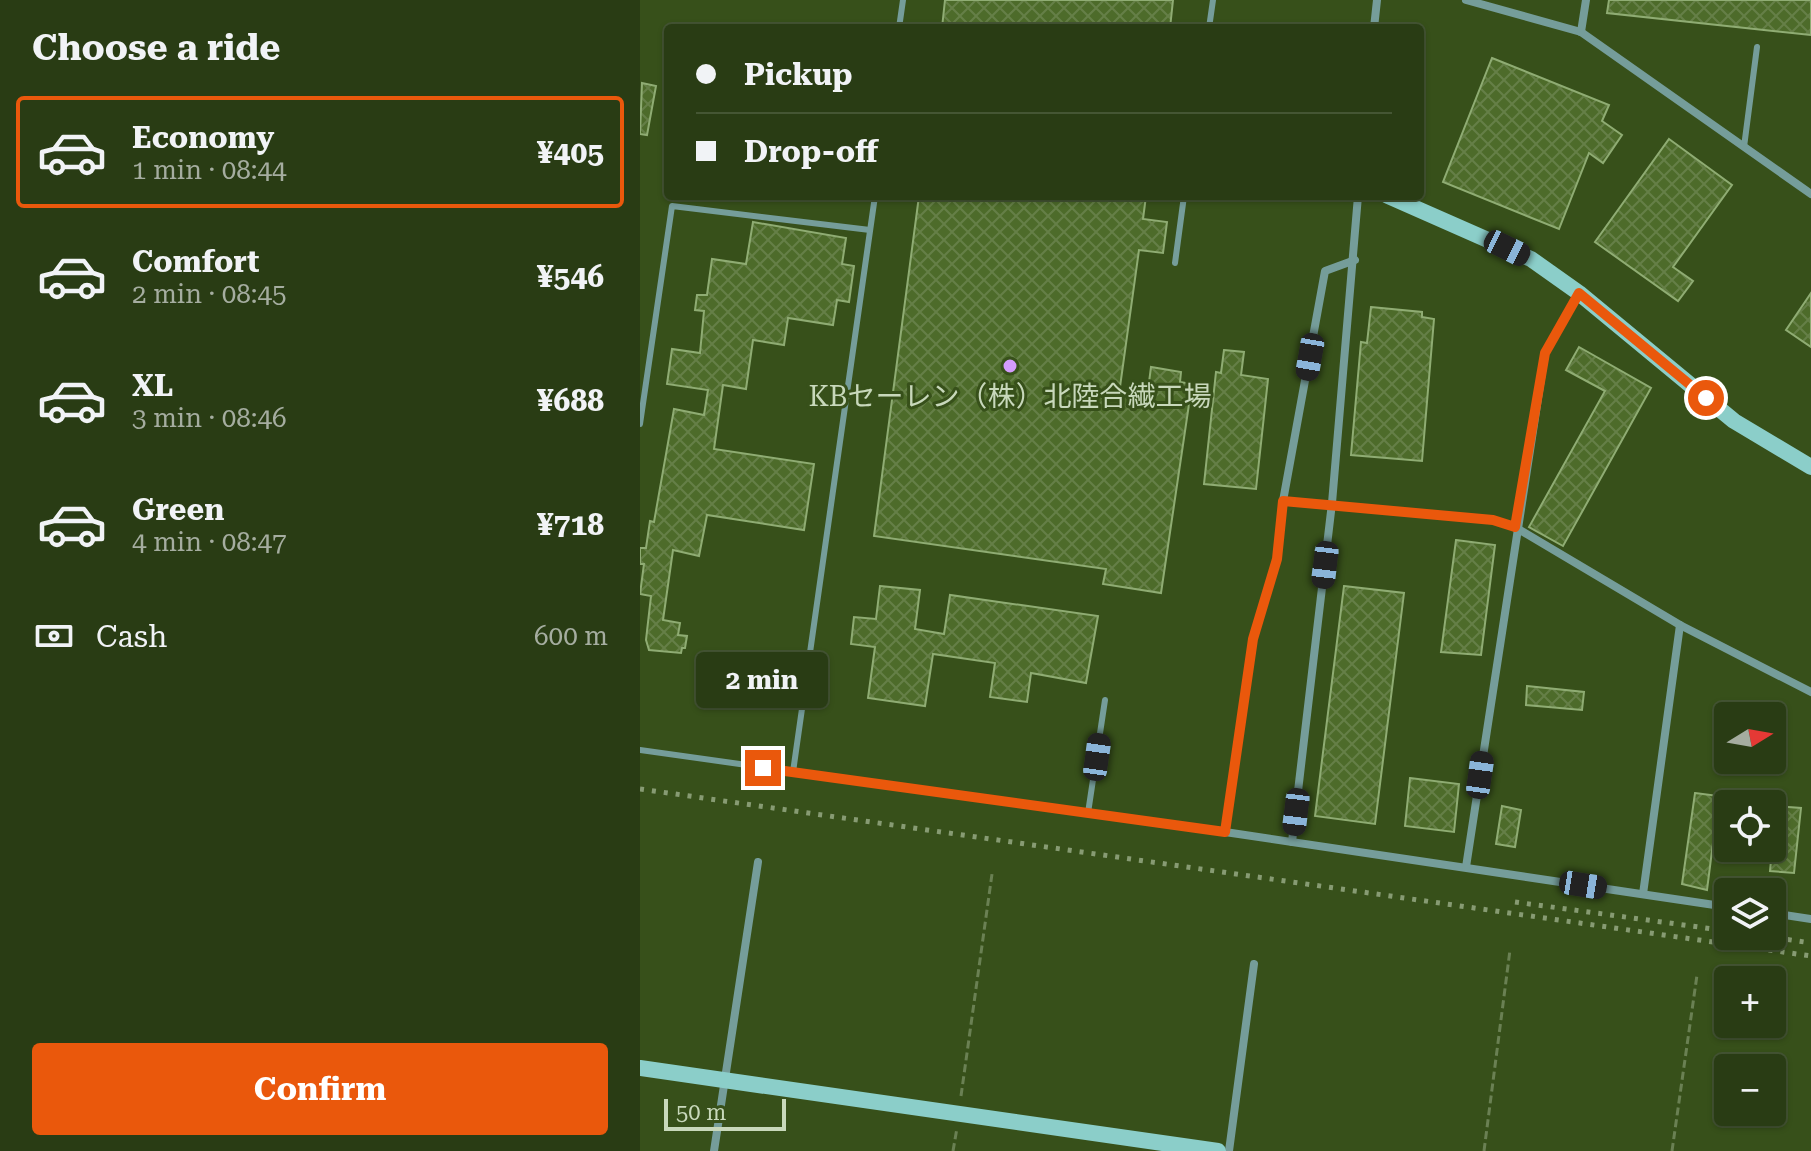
<!DOCTYPE html>
<html lang="en">
<head>
<meta charset="utf-8">
<style>
	body { margin:0; font-family:"Roboto Serif","Noto Sans JP",serif; background:#31431d; color:#f1f3f6; height:100vh; display:flex; flex-direction:column; font-size:30px; white-space:nowrap }
	* { box-sizing:border-box; margin:0 }
	p { font-size:26px; color:#a5ada0 }
	.icon { flex:none; width:44px; height:44px; fill:none; stroke:currentColor; stroke-width:2; stroke-linecap:round; stroke-linejoin:round }
	.map { position:relative; flex:1; overflow:hidden }
	.side { display:flex; flex-direction:column; background:#293c14; width:640px }
	.side>* { flex:none }
	.top-card { position:absolute; left:24px; top:24px; width:760px; height:176px; border-radius:8px; box-shadow:0 2px 6px #0004,0 0 0 2px #455634; display:grid; align-content:center; height:176px; padding:0 32px; background:#293c14 }
	.needle { width:52px; rotate:79deg }
	.fabs { position:absolute; left:1074px; top:702px; display:grid; gap:16px }
	.fabs a { display:grid; place-items:center; width:72px; height:72px; border-radius:8px; background:#293c14; box-shadow:0 2px 6px #0004,0 0 0 2px #455634; font-size:40px }
	.scale { position:absolute; left:24px; bottom:20px; width:122px; box-sizing:border-box; padding-left:8px; border:4px solid #c8d8bb; border-top:0; font-size:22px; line-height:28px; white-space:nowrap; color:#c8d8bb; -webkit-text-stroke:6px #37501a; paint-order:stroke }
	.end { position:absolute; width:36px; height:36px; margin:-18px; border:10px solid #ea580c; background:#fff; box-shadow:0 0 0 4px #fff }
	.from { border-radius:50% }
	.bubble { position:absolute; height:56px; border-radius:8px; background:#293c14; box-shadow:0 2px 6px #0004,0 0 0 2px #455634; font-size:26px; font-weight:700; line-height:56px; text-align:center }
	.car { position:absolute; width:24px; height:48px; margin:-24px -12px; border-radius:10px; box-shadow:0 0 6px 2px #0007; background:linear-gradient(#222 24%,#8ab4d8 0 40%,#222 0 76%,#8ab4d8 0 86%,#222 0) }
	.top-card b { display:flex; align-items:center; gap:28px; height:76px; font-size:30px }
	.top-card b+b { border-top:2px solid #455634 }
	.top-card i { width:20px; height:20px; background:#f1f3f6 }
	ul { padding:0; list-style:none }
	li { display:flex; align-items:center; gap:24px; height:112px; margin:0 16px 12px; padding:0 16px; border:4px solid transparent; border-radius:8px }
	li div { flex:1 }
	li b { display:block; font-size:30px }
	li em { font-style:normal; font-weight:700 }
	li.active { border-color:#ea580c }
	li>.icon { width:72px; height:72px; stroke-width:1.5 }
	h2 { padding:0 32px; font-size:36px; line-height:96px }
	.pay { display:flex; align-items:center; gap:20px; height:88px; padding:0 32px; font-size:30px }
	.pay p { margin-inline-start:auto }
	.primary-button { display:flex; gap:16px; margin-top:auto; padding:16px 32px }
	.primary-button a { flex:1; height:92px; border-radius:8px; background:#ea580c; color:#fff; font-size:32px; font-weight:700; line-height:92px; text-align:center }
	main { display:flex; flex:1; min-height:0 }
	.map>svg:first-child { display:block }
</style>
</head>
<body>
<main>
<section class="side">
<h2>Choose a ride</h2>
<ul>
<li class="active"><svg class="icon" aria-label="car" viewBox="0 0 24 24"><path d="M5 17H2v-5l4-1 3-4h7l3 4 3 1v5h-3M9 17h6M6 11h13"/><circle cx="7" cy="17" r="2"/><circle cx="17" cy="17" r="2"/></svg><div><b>Economy</b><p>1 min · 08:44</p></div><em>¥405</em></li>
<li><svg class="icon" aria-label="car" viewBox="0 0 24 24"><path d="M5 17H2v-5l4-1 3-4h7l3 4 3 1v5h-3M9 17h6M6 11h13"/><circle cx="7" cy="17" r="2"/><circle cx="17" cy="17" r="2"/></svg><div><b>Comfort</b><p>2 min · 08:45</p></div><em>¥546</em></li>
<li><svg class="icon" aria-label="car" viewBox="0 0 24 24"><path d="M5 17H2v-5l4-1 3-4h7l3 4 3 1v5h-3M9 17h6M6 11h13"/><circle cx="7" cy="17" r="2"/><circle cx="17" cy="17" r="2"/></svg><div><b>XL</b><p>3 min · 08:46</p></div><em>¥688</em></li>
<li><svg class="icon" aria-label="car" viewBox="0 0 24 24"><path d="M5 17H2v-5l4-1 3-4h7l3 4 3 1v5h-3M9 17h6M6 11h13"/><circle cx="7" cy="17" r="2"/><circle cx="17" cy="17" r="2"/></svg><div><b>Green</b><p>4 min · 08:47</p></div><em>¥718</em></li>
</ul>
<div class="pay"><svg class="icon" aria-label="cash" viewBox="0 0 24 24"><path d="M3 7h18v10H3z"/><circle cx="12" cy="12" r="2"/></svg>Cash<p>600 m</p></div>
<div class="primary-button"><a>Confirm</a></div>
</section>
<div class="map">
<svg width="1171" height="1151" viewBox="0 0 1171 1151">
	<defs>
		<pattern id="building-cross-hatch" width="8" height="8" patternUnits="userSpaceOnUse" patternTransform="scale(2)"><rect width="8" height="8" fill="#4d6b2a"/><path d="M0 0l8 8M0 8l8-8" fill="none" stroke="#657f47"/></pattern>
	</defs>
	<rect width="100%" height="100%" fill="#37501a"/>
	<g fill="url(#building-cross-hatch)" stroke="#8fac73" stroke-width="2">
		<polygon points="305,0 533,0 530,28 302,28"/>
		<polygon points="969,0 1171,0 1171,35 967,13"/>
		<polygon points="852,58 969,105 962,121 982,135 963,163 949,153 919,229 803,182"/>
		<polygon points="2,83 16,86 7,135 0,134"/>
		<polygon points="1029,139 1092,185 1033,267 1053,281 1038,301 955,242"/>
		<polygon points="279,196 506,196 503,219 527,222 523,253 499,250 479,394 507,398 511,367 541,372 540,382 552,384 521,593 463,584 466,569 234,536"/>
		<polygon points="113,222 206,238 202,264 214,266 209,302 197,300 193,325 148,318 144,345 113,340 106,389 83,385 74,449 174,464 164,530 67,515 59,556 33,550 23,620 40,623 38,635 47,636 45,648 42,648 41,653 9,650 6,640 11,596 0,594 4,564 0,564 0,548 6,548 10,521 14,522 34,409 64,415 68,390 27,384 32,349 60,353 64,311 55,310 57,295 67,295 72,259 106,264"/>
		<polygon points="1171,293 1171,347 1146,330"/>
		<polygon points="731,307 782,312 782,317 794,319 782,461 711,455 721,342 727,343"/>
		<polygon points="939,347 1011,388 923,546 889,527 965,391 926,370"/>
		<polygon points="584,350 604,352 601,375 628,379 616,489 564,484 576,372 581,373"/>
		<polygon points="816,540 855,545 841,655 801,652"/>
		<polygon points="240,586 280,590 275,629 304,634 310,595 458,616 446,683 391,673 387,702 350,697 355,663 293,654 285,706 228,698 235,647 211,644 214,617 236,619"/>
		<polygon points="704,586 764,593 735,824 675,816"/>
		<polygon points="887,686 944,692 942,710 886,705"/>
		<polygon points="770,778 819,784 814,832 765,826"/>
		<polygon points="1055,793 1079,796 1067,890 1042,884"/>
		<polygon points="862,806 881,810 875,847 856,844"/>
		<polygon points="1136,806 1161,808 1154,873 1130,871"/>
	</g>
	<g fill="none" stroke-linecap="round" stroke-linejoin="round">
		<g stroke="#6a8053" stroke-width="3" stroke-dasharray="8 4" stroke-linecap="butt">
			<polyline points="321,1096 352,874"/>
			<polyline points="313,1151 317,1128"/>
			<polyline points="844,1151 870,950"/>
			<polyline points="1032,1151 1057,975"/>
		</g>
		<g stroke="#759d9a" stroke-width="6">
			<polyline points="259,28 263,0"/>
			<polyline points="569,28 573,0"/>
			<polyline points="1104,147 1117,47"/>
			<polyline points="535,263 544,196"/>
			<polyline points="0,424 32,206 230,230"/>
			<polyline points="0,750 585,832"/>
			<polyline points="153,772 235,196"/>
			<polyline points="448,813 465,700"/>
		</g>
		<g stroke="#759d9a" stroke-width="8">
			<polyline points="826,0 941,32 1171,194"/>
			<polyline points="734,28 737,0"/>
			<polyline points="941,32 946,0"/>
			<polyline points="715,260 685,271 643,501 637,559 613,639 585,832 1088,907"/>
			<polyline points="643,501 853,520 875,527 1040,625 1171,692"/>
			<polyline points="652,842 692,503 718,196"/>
			<polyline points="826,867 905,353 939,293"/>
			<polyline points="1003,894 1040,625"/>
			<polyline points="1132,913 1171,919"/>
			<polyline points="74,1151 118,862"/>
			<polyline points="589,1151 614,964"/>
		</g>
		<g stroke="#8bcec9" stroke-width="16">
			<polyline points="748,196 891,259 939,293 1094,421 1171,467"/>
			<polyline points="0,1068 578,1151"/>
		</g>
		<g stroke="#879b73" stroke-width="5" stroke-dasharray="4 8" stroke-linecap="butt">
			<polyline points="0,789 1171,956"/>
			<polyline points="875,902 1088,931"/>
			<polyline points="1124,936 1171,943"/>
		</g>
	</g>
	<g fill="none" stroke-linecap="round" stroke-linejoin="round">
		<polyline stroke="#ea580c" stroke-width="10" points="123,768 585,832 613,639 637,559 643,501 853,520 875,527 905,353 939,293 1066,398"/>
	</g>
	<circle fill="#d49cfc" stroke="#37501a" stroke-width="3" cx="370" cy="366" r="8"/>
	<g text-anchor="middle" stroke-width="6" stroke-linejoin="round" paint-order="stroke">
		<g font-size="28" fill="#c8d8bb" stroke="#37501a">
			<text x="370" y="406">KBセーレン（株）北陸合繊工場</text>
		</g>
	</g>
</svg>
<div class="fabs">
<a><svg class="needle" viewBox="-14 -14 28 28"><path d="M0-13l5 13h-10z" fill="#e53935"/><path d="M0 13l5-13h-10z" fill="#a5ada0"/></svg></a>
<a><svg class="icon" aria-label="locate" viewBox="0 0 24 24"><circle cx="12" cy="12" r="6"/><path d="M12 2v4M12 18v4M2 12h4M18 12h4"/></svg></a>
<a><svg class="icon" aria-label="layers" viewBox="0 0 24 24"><path d="M12 4l9 5-9 5-9-5zM3 14l9 5 9-5"/></svg></a>
<a>+</a>
<a>−</a>
</div>
<div class="scale">50 m</div>
<i class="end from" style="left:1066px;top:398px"></i>
<i class="end" style="left:123px;top:768px"></i>
<div class="bubble" style="left:56px;top:652px;width:132px">2 min</div>
<i class="car" style="left:867px;top:248px;rotate:116deg"></i>
<i class="car" style="left:670px;top:357px;rotate:190deg"></i>
<i class="car" style="left:685px;top:565px;rotate:187deg"></i>
<i class="car" style="left:457px;top:757px;rotate:8deg"></i>
<i class="car" style="left:840px;top:775px;rotate:8deg"></i>
<i class="car" style="left:656px;top:812px;rotate:187deg"></i>
<i class="car" style="left:943px;top:885px;rotate:99deg"></i>
<div class="top-card">
<b><i class="from"></i>Pickup</b>
<b><i></i>Drop-off</b>
</div>
</div>
</main>
</body>
</html>
